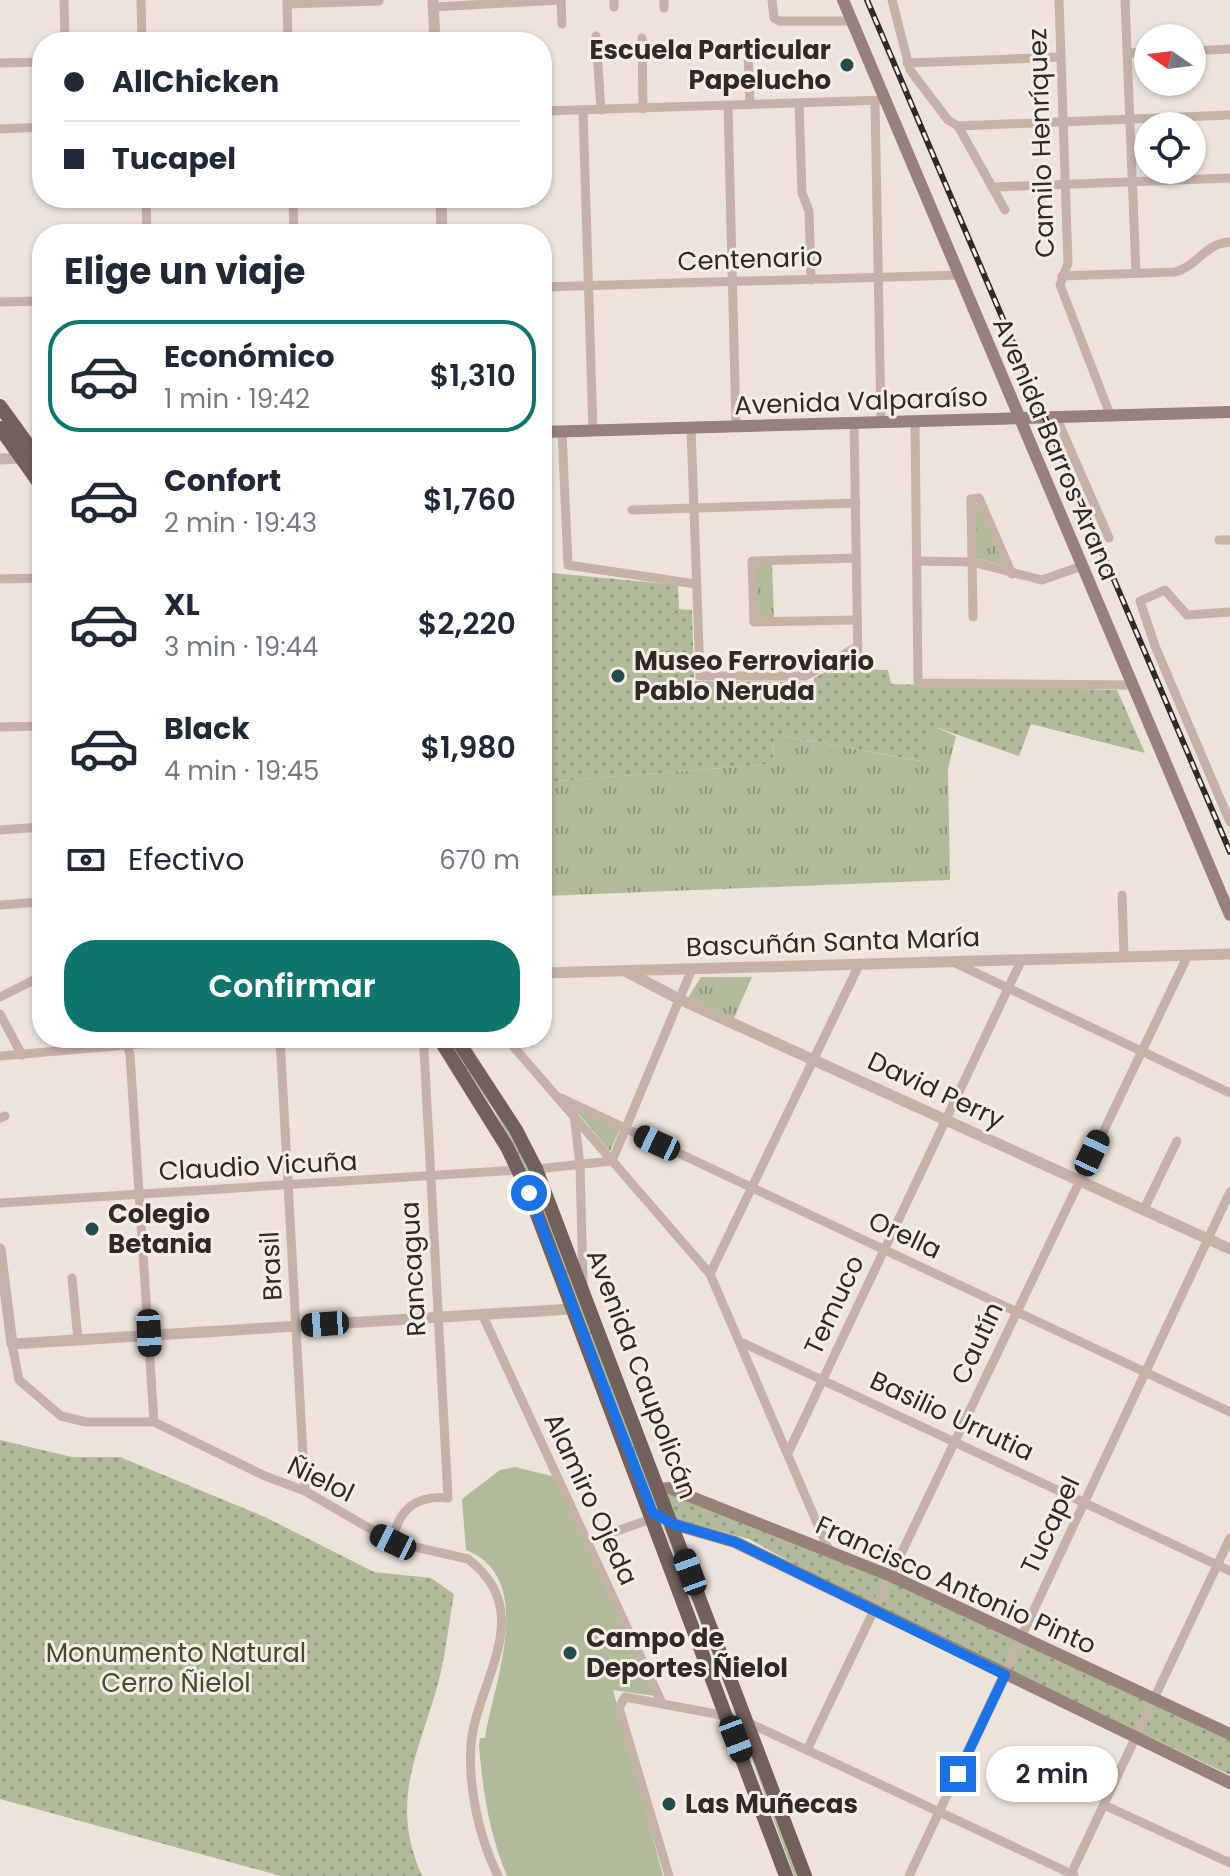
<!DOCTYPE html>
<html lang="es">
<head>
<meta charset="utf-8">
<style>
	body { margin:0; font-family:Poppins,sans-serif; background:#f6f6f7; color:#1f2937; height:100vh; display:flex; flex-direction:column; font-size:30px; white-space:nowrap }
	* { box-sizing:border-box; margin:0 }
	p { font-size:26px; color:#747a83 }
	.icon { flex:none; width:44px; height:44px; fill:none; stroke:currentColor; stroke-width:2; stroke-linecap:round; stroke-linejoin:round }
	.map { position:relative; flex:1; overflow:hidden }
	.sheet { position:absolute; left:32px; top:224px; width:520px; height:824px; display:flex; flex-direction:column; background:#fff; border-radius:32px; box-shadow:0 2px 6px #0004 }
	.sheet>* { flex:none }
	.top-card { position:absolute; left:32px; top:32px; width:520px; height:176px; border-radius:32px; box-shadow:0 2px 6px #0004; display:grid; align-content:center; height:176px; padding:0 32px; background:#fff }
	.needle { width:52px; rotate:284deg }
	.controls { position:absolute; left:1134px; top:24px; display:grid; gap:16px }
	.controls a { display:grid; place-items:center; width:72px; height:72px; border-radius:50%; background:#fff; box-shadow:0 2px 6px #0004; font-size:40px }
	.end { position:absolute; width:36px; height:36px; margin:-18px; border:10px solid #1a73e8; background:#fff; box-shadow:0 0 0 4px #fff }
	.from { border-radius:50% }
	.bubble { position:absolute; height:56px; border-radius:28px; background:#fff; box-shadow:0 2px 6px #0004; font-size:26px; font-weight:600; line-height:56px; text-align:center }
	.car { position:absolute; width:24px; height:48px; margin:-24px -12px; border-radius:10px; box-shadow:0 0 6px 2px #0007; background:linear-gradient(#222 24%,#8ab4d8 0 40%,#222 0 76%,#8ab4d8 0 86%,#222 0) }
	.top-card b { display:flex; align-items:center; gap:28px; height:76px; font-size:30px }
	.top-card b+b { border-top:2px solid #e0e1e3 }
	.top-card i { width:20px; height:20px; background:#1f2937 }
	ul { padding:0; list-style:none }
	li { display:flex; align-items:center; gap:24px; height:112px; margin:0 16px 12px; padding:0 16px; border:4px solid transparent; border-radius:32px }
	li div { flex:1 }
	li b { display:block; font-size:30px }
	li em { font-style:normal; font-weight:600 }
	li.current { border-color:#0f766e }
	li>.icon { width:72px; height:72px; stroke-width:1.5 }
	h2 { padding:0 32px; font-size:36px; line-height:96px }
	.pay { display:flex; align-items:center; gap:20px; height:88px; padding:0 32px; font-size:30px }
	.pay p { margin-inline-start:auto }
	.button { display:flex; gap:16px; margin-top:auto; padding:16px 32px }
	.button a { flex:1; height:92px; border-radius:32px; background:#0f766e; color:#fff; font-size:32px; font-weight:600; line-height:92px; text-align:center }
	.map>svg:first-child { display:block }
</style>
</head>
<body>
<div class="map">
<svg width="1230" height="1876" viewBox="0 0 1230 1876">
	<defs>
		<pattern id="grass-tufts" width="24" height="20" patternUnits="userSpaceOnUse" patternTransform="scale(2)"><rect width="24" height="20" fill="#b2ba9c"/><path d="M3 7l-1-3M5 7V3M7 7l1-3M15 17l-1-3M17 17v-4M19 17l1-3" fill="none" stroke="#91977f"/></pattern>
		<pattern id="park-dots" width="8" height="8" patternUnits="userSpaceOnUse" patternTransform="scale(2)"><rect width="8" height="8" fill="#b2ba9c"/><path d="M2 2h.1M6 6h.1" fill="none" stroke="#91977f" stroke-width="1.8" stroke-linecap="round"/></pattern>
	</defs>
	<rect width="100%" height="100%" fill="#ede3da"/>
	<g fill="url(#grass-tufts)">
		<polygon points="979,504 1006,566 975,558 974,505"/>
		<polygon points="772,564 774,618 757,618 755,565"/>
		<polygon points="935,727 956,736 948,769 950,880 546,896 544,782 773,764 774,734 920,761"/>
		<polygon points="701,977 752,977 734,1018 688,998"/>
		<polygon points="445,1038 451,1038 485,1088 533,1175 801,1876 794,1876 735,1712 525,1168 495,1112"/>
		<polygon points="577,1110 620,1129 610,1151 577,1112"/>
	</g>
	<g fill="url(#park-dots)">
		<polygon points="542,572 678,585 679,609 692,610 694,681 814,682 814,678 855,656 856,669 888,670 891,684 1117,690 1145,753 1031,724 1019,756 935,727 921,761 774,734 773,764 544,782"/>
		<path d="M 0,1440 L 72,1457 L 120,1457 L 265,1517 L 374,1572 L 431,1578 L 454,1594 C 449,1622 446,1652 439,1680 C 420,1752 388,1799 422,1876 L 281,1876 L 0,1799 Z"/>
		<polygon points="670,1494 875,1573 1230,1738 1230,1775 863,1602 749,1539 675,1519 665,1496"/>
	</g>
	<path fill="#b2ba9c" d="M 515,1467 L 556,1477 L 655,1696 L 613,1690 L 663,1876 L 507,1876 C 489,1833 483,1792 479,1746 L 480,1738 L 485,1738 C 493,1685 538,1578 466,1550 L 462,1499 L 500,1470 Z"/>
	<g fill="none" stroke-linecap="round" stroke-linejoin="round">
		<g stroke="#c4b2a7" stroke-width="9">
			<polyline points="64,0 65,42"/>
			<polyline points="141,0 142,42"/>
			<polyline points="561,0 562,24"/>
			<polyline points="614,0 614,7"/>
			<polyline points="664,0 664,8"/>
			<polyline points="772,0 774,18 779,21 852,21"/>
			<polyline points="892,0 910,70 948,120 958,126 1005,210"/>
			<polyline points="1059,0 1068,263 1060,285 1111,417"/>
			<polyline points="1125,0 1136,273"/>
			<polyline points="287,1 288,42"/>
			<polyline points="287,4 379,1"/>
			<polyline points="434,7 561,0"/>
			<polyline points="596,36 601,110"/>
			<polyline points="642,38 643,109"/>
			<polyline points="748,51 750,105"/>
			<polyline points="1192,51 1230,49"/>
			<polyline points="1127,53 1148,52"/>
			<polyline points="0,63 42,62"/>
			<polyline points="907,63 1061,57"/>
			<polyline points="875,101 881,422"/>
			<polyline points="799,103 802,193 809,211 811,280"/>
			<polyline points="728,106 736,426"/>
			<polyline points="542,111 885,100"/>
			<polyline points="583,111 593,431"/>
			<polyline points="958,126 1230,115"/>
			<polyline points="0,129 42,127"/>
			<polyline points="994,187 1230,178"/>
			<polyline points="146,198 147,234"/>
			<polyline points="293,198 294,234"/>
			<path d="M 1062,276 L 1175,272 C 1198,266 1205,243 1230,242"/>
			<polyline points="542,287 959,275"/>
			<polyline points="0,302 42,301"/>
			<polyline points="1057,419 1109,538"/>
			<polyline points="915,421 918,683 1132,685"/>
			<polyline points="854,422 858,663"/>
			<polyline points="691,428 700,676 805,676 857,647"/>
			<polyline points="562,432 568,565 696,584"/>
			<polyline points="632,510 856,503"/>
			<polyline points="1219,540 1230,540"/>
			<polyline points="856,558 752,561 754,622 857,620"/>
			<polyline points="917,561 972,562 1042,580 1082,566"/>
			<polyline points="0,579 42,578"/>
			<polyline points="1230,612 1187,615 1165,590 1140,601 1155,646 1230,822"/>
			<polyline points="973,617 971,499 979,498 1012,574"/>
			<polyline points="0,727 42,726"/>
			<polyline points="40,828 42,859"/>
			<polyline points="0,830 42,827"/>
			<polyline points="1122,895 1124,957"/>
			<polyline points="0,905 42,902"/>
			<polyline points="955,963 1230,1093"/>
			<polyline points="0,997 42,976"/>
			<polyline points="0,1014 22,1055"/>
			<polyline points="125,1038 130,1055 154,1422"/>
			<polyline points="280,1038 305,1491"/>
			<polyline points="506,1038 710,1274 829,1551"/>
			<polyline points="0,1056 138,1044 296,1038"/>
			<polyline points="561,1098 1230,1412"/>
			<polyline points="574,1114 580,1165 583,1283"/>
			<polyline points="0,1118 5,1116"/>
			<polyline points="536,1169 612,1161 692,969"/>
			<polyline points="0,1203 518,1170"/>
			<polyline points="1144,1209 1177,1141"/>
			<polyline points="710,1274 860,963"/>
			<polyline points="72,1278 78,1340"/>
			<polyline points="482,1314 661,1701"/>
			<polyline points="743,1343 1230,1571"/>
			<path d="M 12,1344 L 19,1380 L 61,1416 L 86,1422 L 154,1422 L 265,1476 L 305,1491 L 393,1542 L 468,1559 C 539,1613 476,1682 471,1745 C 468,1788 479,1837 498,1876"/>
			<polyline points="788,1453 1022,959"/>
			<polyline points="611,1533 654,1518"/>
			<path d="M 393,1542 C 397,1510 416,1495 448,1498 L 424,1049 L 428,1038"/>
			<polyline points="747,1722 1074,1875"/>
			<polyline points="807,1750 1188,955"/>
			<polyline points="1104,1805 1230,1863"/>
			<polyline points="669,1876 619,1708 625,1697 727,1716"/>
			<polyline points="909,1876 1230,1192"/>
			<polyline points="1070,1876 1230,1538"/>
		</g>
		<g stroke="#c4b2a7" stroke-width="11">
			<polyline points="433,0 435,42"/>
			<polyline points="441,198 442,234"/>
			<polyline points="0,459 22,458"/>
			<polyline points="627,972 679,999 1230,1249"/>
			<polyline points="542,973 1230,954"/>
			<polyline points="0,1249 12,1344 571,1309"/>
		</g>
		<g stroke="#978279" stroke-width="12">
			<polyline points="843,0 1230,915"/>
			<polyline points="542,432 1230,412"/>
			<polyline points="660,1489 669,1488 891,1576 1230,1734"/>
			<polyline points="673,1524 735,1542 1230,1783"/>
		</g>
		<g stroke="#72605a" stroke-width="14">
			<polyline points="0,406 42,464"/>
			<polyline points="0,428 42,487"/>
			<polyline points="439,1038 507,1147 529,1193 786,1876"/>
			<polyline points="456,1038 516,1130 536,1169 805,1876"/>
		</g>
		<g stroke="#312927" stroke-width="6">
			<polyline id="rail" points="867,0 1230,852"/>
		</g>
		<use href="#rail" stroke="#f6ede5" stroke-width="3" stroke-dasharray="9" stroke-linecap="butt"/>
	</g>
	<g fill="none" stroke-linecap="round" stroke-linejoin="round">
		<polyline stroke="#1a73e8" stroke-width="10" points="529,1193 653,1513 673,1524 735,1542 1005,1675 958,1774"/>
	</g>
	<g fill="#224d4d" stroke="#f6ede5" stroke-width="3">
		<circle cx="847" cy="65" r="8"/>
		<circle cx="618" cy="676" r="8"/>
		<circle cx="92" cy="1229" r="8"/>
		<circle cx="570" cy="1653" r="8"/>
		<circle cx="669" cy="1804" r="8"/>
	</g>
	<g text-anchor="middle" stroke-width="6" stroke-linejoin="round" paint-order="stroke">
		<g font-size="26" font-weight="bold" fill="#312927" stroke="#f6ede5" text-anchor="start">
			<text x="831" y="59" text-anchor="end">Escuela Particular<tspan x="831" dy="30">Papelucho</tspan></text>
			<text x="634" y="670">Museo Ferroviario<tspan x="634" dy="30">Pablo Neruda</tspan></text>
			<text x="108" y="1223">Colegio<tspan x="108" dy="30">Betania</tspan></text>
			<text x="586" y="1647">Campo de<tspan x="586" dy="30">Deportes Ñielol</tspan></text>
			<text x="685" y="1813">Las Muñecas</text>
		</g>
		<g font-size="26" fill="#312927" stroke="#f6ede5">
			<text transform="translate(1041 143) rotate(-92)" y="9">Camilo Henríquez</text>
			<text transform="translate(750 259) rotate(-2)" y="9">Centenario</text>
			<text transform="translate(861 401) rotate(-2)" y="9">Avenida Valparaíso</text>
			<text transform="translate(1056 449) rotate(67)" y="9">Avenida Barros Arana</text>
			<text transform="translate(833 942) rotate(-2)" y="9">Bascuñán Santa María</text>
			<text transform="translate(936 1090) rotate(25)" y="9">David Perry</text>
			<text transform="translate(258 1166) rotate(-3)" y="9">Claudio Vicuña</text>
			<text transform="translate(905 1235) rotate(25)" y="9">Orella</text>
			<text transform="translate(271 1266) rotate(-93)" y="9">Brasil</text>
			<text transform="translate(413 1269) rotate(-93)" y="9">Rancagua</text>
			<text transform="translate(834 1305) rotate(-65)" y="9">Temuco</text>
			<text transform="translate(977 1343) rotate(-65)" y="9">Cautín</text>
			<text transform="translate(642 1374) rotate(69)" y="9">Avenida Caupolicán</text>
			<text transform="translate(952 1416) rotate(25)" y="9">Basilio Urrutia</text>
			<text transform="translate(321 1479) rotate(26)" y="9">Ñielol</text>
			<text transform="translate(591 1499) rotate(65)" y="9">Alamiro Ojeda</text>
			<text transform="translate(1050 1525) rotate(-65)" y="9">Tucapel</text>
			<text transform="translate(956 1585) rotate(24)" y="9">Francisco Antonio Pinto</text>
		</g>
		<g font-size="26" fill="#434c2e" stroke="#f6ede5">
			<text x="176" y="1662">Monumento Natural<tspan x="176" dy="30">Cerro Ñielol</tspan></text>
		</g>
	</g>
</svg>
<div class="controls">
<a><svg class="needle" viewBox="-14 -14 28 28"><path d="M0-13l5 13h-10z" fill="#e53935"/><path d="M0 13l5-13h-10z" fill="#747a83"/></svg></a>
<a><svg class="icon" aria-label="locate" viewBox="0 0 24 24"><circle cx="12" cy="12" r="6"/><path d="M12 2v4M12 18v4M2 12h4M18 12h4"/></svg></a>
</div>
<i class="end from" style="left:529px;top:1193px"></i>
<i class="end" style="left:958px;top:1774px"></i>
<div class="bubble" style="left:986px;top:1746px;width:132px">2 min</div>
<i class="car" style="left:657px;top:1143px;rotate:295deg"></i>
<i class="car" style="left:1092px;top:1153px;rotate:25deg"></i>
<i class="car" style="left:325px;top:1324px;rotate:266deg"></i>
<i class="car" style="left:149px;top:1333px;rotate:177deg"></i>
<i class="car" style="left:393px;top:1542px;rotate:296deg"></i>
<i class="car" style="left:690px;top:1572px;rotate:340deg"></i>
<i class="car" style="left:736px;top:1739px;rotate:159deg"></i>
<div class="top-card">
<b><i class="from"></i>AllChicken</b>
<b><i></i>Tucapel</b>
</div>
<section class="sheet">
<h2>Elige un viaje</h2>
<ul>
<li class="current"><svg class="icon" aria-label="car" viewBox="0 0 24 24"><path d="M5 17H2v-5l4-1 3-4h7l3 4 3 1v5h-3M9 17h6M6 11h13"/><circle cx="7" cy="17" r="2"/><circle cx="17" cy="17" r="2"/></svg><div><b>Económico</b><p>1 min · 19:42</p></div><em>$1,310</em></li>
<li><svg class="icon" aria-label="car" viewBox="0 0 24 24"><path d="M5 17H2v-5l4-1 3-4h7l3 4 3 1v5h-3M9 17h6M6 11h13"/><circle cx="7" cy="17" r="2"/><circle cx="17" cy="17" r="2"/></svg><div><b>Confort</b><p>2 min · 19:43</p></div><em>$1,760</em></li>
<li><svg class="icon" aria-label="car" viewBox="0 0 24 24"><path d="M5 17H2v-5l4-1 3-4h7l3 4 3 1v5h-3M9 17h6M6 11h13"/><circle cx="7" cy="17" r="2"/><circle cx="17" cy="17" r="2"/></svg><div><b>XL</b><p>3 min · 19:44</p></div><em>$2,220</em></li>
<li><svg class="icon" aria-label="car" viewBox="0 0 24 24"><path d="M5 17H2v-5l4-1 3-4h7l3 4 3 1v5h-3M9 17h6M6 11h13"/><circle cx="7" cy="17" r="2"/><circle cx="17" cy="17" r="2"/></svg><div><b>Black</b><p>4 min · 19:45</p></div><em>$1,980</em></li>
</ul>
<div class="pay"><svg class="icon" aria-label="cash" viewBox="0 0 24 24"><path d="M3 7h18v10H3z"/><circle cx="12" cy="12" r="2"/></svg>Efectivo<p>670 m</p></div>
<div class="button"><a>Confirmar</a></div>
</section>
</div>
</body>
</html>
